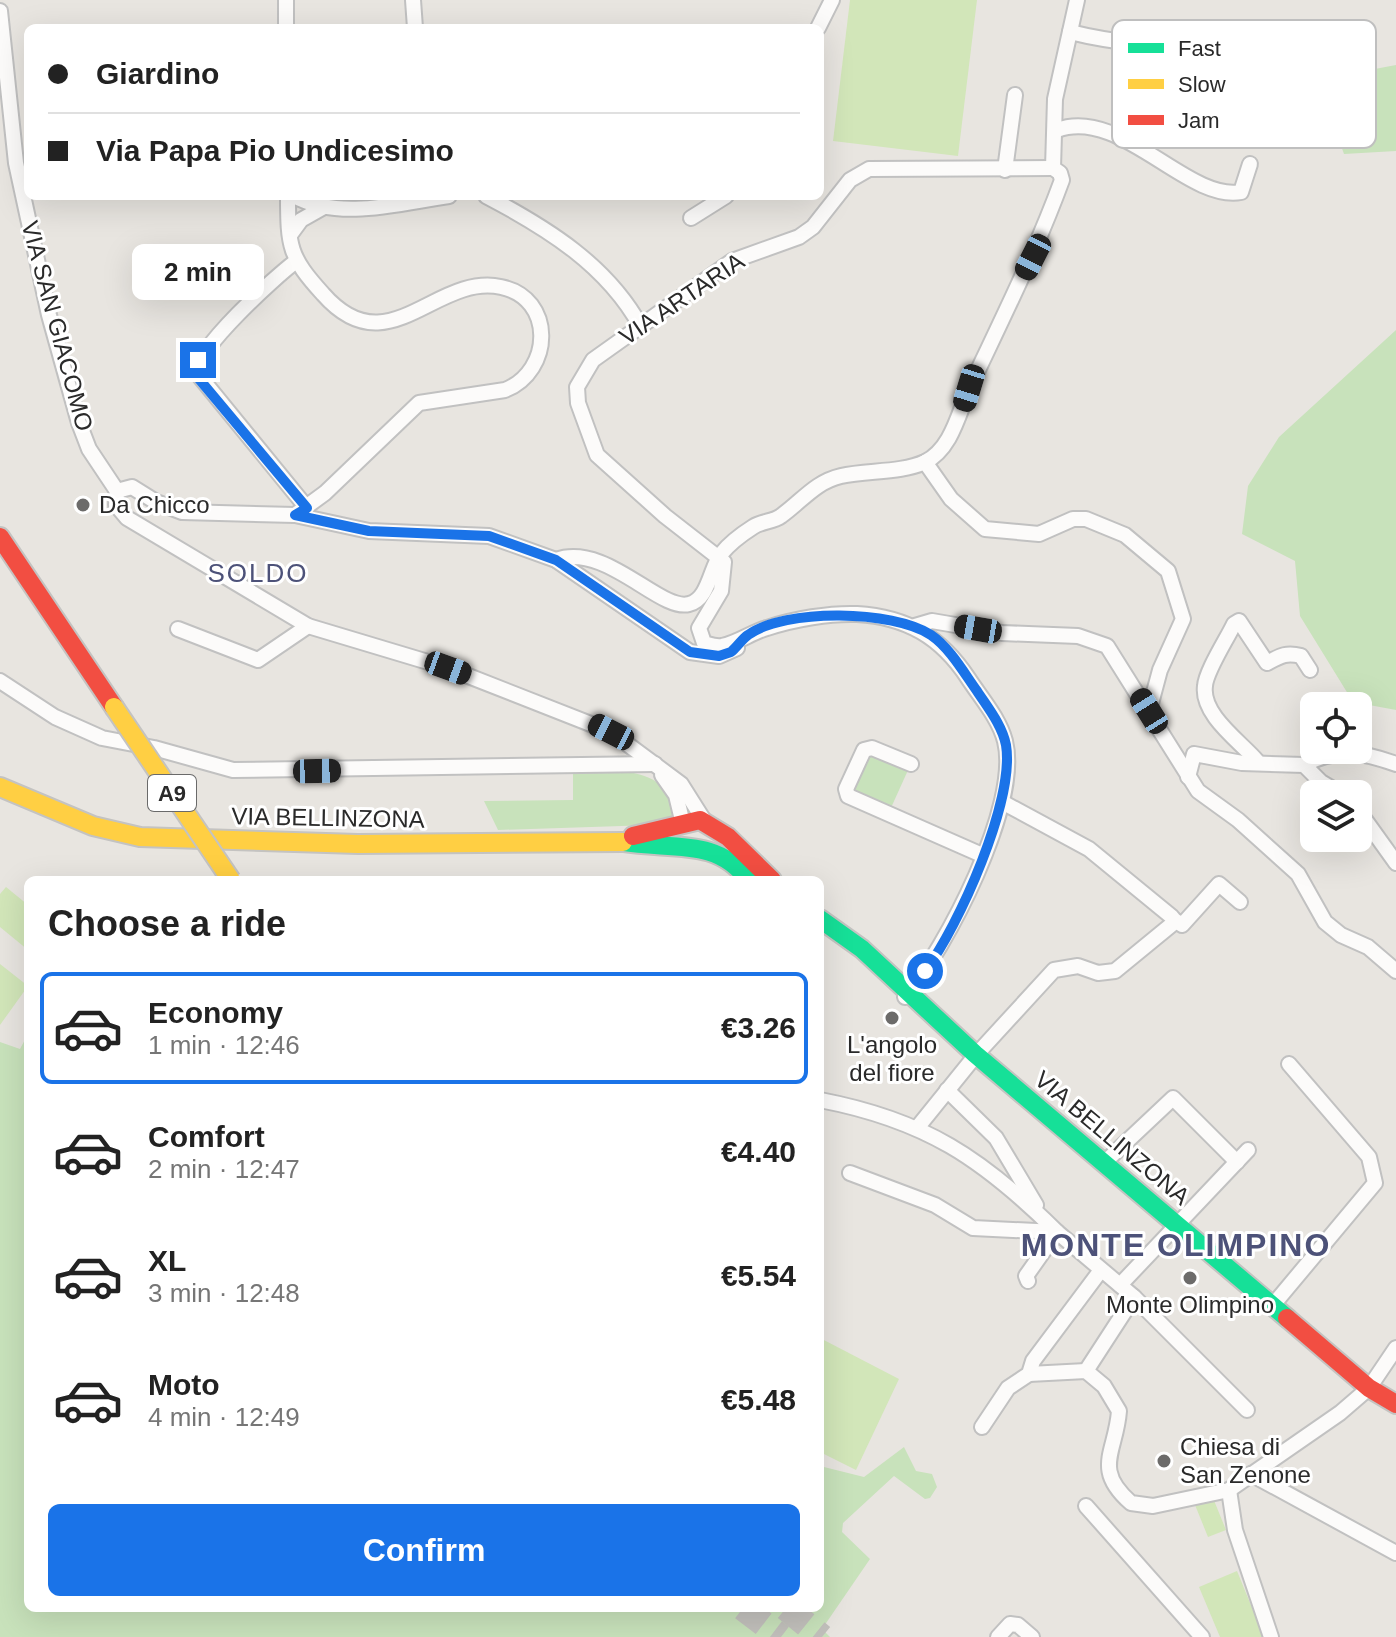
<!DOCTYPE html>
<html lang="en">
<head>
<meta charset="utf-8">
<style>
	body { margin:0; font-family:Arial,sans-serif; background:#f6f6f6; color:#222; height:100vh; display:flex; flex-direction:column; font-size:30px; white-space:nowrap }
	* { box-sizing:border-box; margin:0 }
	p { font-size:26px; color:#767676 }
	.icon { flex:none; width:44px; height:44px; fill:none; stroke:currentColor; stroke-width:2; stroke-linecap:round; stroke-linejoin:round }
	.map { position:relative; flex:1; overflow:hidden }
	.drawer { position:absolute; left:24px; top:876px; width:800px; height:736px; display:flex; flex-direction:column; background:#fff; border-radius:12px; box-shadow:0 8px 32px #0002 }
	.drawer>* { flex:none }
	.guide { position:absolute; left:24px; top:24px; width:800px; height:176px; border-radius:12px; box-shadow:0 8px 32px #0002; display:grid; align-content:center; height:176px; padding:0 24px; background:#fff }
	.tools { position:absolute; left:1300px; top:692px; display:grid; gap:16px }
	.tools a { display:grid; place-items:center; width:72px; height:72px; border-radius:12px; background:#fff; box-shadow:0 8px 32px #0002; font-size:40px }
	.end { position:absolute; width:36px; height:36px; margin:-18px; border:10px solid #1a73e8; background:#fff; box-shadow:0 0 0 4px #fff }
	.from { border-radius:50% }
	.bubble { position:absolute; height:56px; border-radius:12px; background:#fff; box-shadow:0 8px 32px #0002; font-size:26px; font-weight:600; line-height:56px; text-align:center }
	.car { position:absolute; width:24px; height:48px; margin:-24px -12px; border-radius:10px; box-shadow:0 0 6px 2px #0007; background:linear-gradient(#222 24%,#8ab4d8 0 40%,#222 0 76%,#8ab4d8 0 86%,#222 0) }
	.guide b { display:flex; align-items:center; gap:28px; height:76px; font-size:30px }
	.guide b+b { border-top:2px solid #e0e0e0 }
	.guide i { width:20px; height:20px; background:#222 }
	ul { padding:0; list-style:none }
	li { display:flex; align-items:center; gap:24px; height:112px; margin:0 16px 12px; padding:0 8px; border:4px solid transparent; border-radius:12px }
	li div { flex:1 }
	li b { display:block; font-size:30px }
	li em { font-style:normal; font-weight:600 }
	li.on { border-color:#1a73e8 }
	li>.icon { width:72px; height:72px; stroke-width:1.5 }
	h2 { padding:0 24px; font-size:36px; line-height:96px }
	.button { display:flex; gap:16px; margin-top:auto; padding:16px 24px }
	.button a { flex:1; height:92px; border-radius:12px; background:#1a73e8; color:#fff; font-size:32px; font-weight:600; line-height:92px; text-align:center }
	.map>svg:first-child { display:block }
</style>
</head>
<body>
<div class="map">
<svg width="1396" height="1637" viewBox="0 0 1396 1637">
	<rect width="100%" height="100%" fill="#e8e5e0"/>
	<g fill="#c8e2bb">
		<polygon points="1396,65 1396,151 1344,154 1325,101 1343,75"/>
		<polygon points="1396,330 1396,710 1353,702 1300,616 1295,561 1242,534 1248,486 1279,437"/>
		<polygon points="874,753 909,768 890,810 852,794 851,788 867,755"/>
		<path d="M 619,771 C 648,773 673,784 674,816 L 652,825 L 498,830 L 484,801 L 573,800 L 573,772 Z"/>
		<polygon points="28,1034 28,1608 820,1608 820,1466 864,1477 904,1447 916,1471 932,1474 937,1487 930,1498 925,1499 894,1476 843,1523 842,1532 870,1559 822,1629 830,1637 0,1637 0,1042 20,1049"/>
	</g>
	<g fill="#d2e6b9">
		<polygon points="850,0 977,0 958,156 833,141"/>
		<polygon points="6,887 28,905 28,950 0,927 0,894"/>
		<polygon points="0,964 28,986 0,1025"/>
		<polygon points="820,1338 899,1379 856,1470 820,1452"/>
		<polygon points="1213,1498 1226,1530 1208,1537 1195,1505"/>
		<polygon points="1237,1571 1264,1637 1220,1637 1199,1587"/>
	</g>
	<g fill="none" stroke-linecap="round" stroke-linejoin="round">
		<g stroke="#c2c0bc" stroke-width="26" stroke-dasharray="26 13" stroke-linecap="butt">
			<polyline points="743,1608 781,1637"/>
			<polyline points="786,1608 822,1637"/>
		</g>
		<g stroke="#c1c1c1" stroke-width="18">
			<g id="street">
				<polyline points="286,0 286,28"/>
				<polyline points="413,0 415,28"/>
				<polyline points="0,11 16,163 49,315 79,423 89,449 117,491"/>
				<polyline points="818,28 832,0"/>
				<path d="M 1070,32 C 1141,50 1211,47 1284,53"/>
				<path d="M 1057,130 C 1120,106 1187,202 1241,192 L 1250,164"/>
				<polyline points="1005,170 1015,95"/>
				<path d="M 294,196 C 340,221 400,203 449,196"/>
				<path d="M 486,196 C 547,228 607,265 641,327"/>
				<polyline points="691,218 726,196"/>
				<polyline points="290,235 301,220 324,207"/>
				<path d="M 295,262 C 275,277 196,349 196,372 L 307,508"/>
				<polyline points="925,462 951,499 985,529 1039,534 1073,519 1086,519 1125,535 1168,571 1183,619 1160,670 1149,711"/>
				<path d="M 117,491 L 132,487 L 156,502 L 182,512 L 295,515 L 325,493 L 419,403 L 505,390 C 553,371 555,298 501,287 C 435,273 388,368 323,294 C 289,257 288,246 288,196"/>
				<polyline points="117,491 116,505 127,518 308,626 448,668 611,732 681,784 705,822"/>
				<polyline points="295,515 369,531 489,536 556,560 690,652 719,656 737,648"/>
				<path d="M 556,560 C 606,542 660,612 689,604 C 709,599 710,568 721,554 C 729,544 742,534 753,527 C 762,521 773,522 781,516 C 802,501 815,482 841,476 C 867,470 901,473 925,462 C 953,448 959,410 971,385 C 1003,317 1036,251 1062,180 L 1060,173 L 1053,168 L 1055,99 L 1077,0"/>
				<polyline points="915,626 932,621 1002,633 1078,636 1107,646 1198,791 1238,820 1298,874 1325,922 1341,935 1368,947 1396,971"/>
				<polyline points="178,629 258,660 308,626"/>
				<polyline points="0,681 55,717 102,738 154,748 233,770 655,764"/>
				<path d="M 1257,761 C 1241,742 1201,715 1205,686 C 1206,671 1227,639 1234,624 L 1239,621 L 1267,663 C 1280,656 1286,652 1301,656 L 1310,670"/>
				<polyline points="911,764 872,748 864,750 846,789 848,796 982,855"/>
				<path d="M 1304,765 C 1336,747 1363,752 1396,764"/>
				<polyline points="662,775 676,795 683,824"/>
				<polyline points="1188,777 1194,754 1242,763 1304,765 1321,782 1341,794"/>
				<polyline points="1002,802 1089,849 1172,917"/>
				<polyline points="1358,810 1396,863"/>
				<path d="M 905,997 C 946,948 1021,805 1005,741 C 999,718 981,698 968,678 C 941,637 907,617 857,614 C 830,613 794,619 767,628 C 752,632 738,643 722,646 C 715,647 711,645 704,643 L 699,628 L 721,591 L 724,562 L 665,516 L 597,455 L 578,403 L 577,387 L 593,360 L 732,261 L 799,237 L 813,227 L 850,180 L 869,169 L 1053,168"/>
				<polyline points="947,1090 996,1138 1036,1205"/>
				<path d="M 820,1100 C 925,1120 982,1158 1057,1232 L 1026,1276 L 1028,1281"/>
				<polyline points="917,1128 976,1055 1054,970 1078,966 1098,973 1115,971 1176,921 1182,925 1219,884 1240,902"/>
				<polyline points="1105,1162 1173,1098 1237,1162"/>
				<polyline points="850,1173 935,1205 973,1228 1057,1232 1134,1297 1247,1410"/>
				<polyline points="1120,1285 1248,1150"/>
				<polyline points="1273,1305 1375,1183 1369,1157 1289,1064"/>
				<polyline points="1086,1371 1134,1297"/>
				<path d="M 1029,1374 L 1086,1371 L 1104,1386 L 1119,1411 C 1116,1452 1092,1469 1131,1503 L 1153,1506 L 1229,1490 L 1340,1413 L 1369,1388 L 1396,1348"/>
				<polyline points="982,1427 1008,1388 1029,1374 1033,1361 1101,1270"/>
				<polyline points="1251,1474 1396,1553"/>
				<polyline points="1229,1490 1235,1530 1271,1637"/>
				<polyline points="1086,1506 1202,1637"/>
				<polyline points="998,1637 1010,1624 1018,1625 1032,1637"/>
			</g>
		</g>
		<g stroke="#c4c3c1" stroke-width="22">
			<g id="fast">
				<path d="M 623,842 C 669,850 718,837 748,880"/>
				<polyline points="820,919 862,949 975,1054 1287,1318"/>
			</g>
		</g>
		<g stroke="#c4c3c1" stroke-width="22">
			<polyline id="slow" points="0,787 93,826 140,837 358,844 623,842"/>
		</g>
		<g stroke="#c4c3c1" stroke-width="22">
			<g id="jam">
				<polyline points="0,537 114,707"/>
				<polyline points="633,836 700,820 728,837 772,880"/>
				<polyline points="1287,1318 1369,1388 1396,1404"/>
			</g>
		</g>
		<use href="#street" stroke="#fcfbfa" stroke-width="14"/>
		<use href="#fast" stroke="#16e098" stroke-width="18"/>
		<use href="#slow" stroke="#ffcf43" stroke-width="18"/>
		<use href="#jam" stroke="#f24e42" stroke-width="18"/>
		<g stroke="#c4c3c1" stroke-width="22" stroke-linecap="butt">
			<polyline id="slow-bridge" points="114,707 231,880"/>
		</g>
		<use href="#slow-bridge" stroke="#ffcf43" stroke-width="18"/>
	</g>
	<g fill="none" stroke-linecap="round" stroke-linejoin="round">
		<path stroke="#1a73e8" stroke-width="10" d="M 198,360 L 196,372 L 199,379 L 307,508 L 295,515 L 369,531 L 489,536 L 556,560 L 690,652 L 719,656 L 731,652 C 737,647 742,639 748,635 C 785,608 893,610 931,635 C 950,648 964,673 977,691 C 988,708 1002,725 1006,745 C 1015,800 959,926 925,971"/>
	</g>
	<g fill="#6c6b6a" stroke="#fff" stroke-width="3">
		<circle cx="83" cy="505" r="8"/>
		<circle cx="892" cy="1018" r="8"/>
		<circle cx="1190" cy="1278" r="8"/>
		<circle cx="1164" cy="1461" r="8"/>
	</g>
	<g text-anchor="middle" stroke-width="6" stroke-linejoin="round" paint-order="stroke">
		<rect fill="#fff" stroke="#6a6a6a" stroke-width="2" x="148" y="775" width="48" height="36" rx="6"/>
		<g font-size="22" font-weight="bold" fill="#2a2a2a">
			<text x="172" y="801">A9</text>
		</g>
		<g font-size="24" fill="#2a2a2a" stroke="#fff">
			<text transform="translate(682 299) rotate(-34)" y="8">VIA ARTARIA</text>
			<text transform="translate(57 326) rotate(75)" y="8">VIA SAN GIACOMO</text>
			<text transform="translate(328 818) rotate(1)" y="8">VIA BELLINZONA</text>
			<text transform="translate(1112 1138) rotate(40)" y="8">VIA BELLINZONA</text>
		</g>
		<g font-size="24" fill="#2a2a2a" stroke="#fff" text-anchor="start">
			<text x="99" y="513">Da Chicco</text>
			<text x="892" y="1053" text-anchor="middle">L'angolo<tspan x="892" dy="28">del fiore</tspan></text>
			<text x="1190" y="1313" text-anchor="middle">Monte Olimpino</text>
			<text x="1180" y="1455">Chiesa di<tspan x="1180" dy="28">San Zenone</tspan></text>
		</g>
		<g font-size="26" letter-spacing="2" fill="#4d5279" stroke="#fff">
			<text x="258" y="582">SOLDO</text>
		</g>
		<g font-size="32" font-weight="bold" letter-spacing="2" fill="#4d5279" stroke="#fff">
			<text x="1176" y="1256">MONTE OLIMPINO</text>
		</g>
	</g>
	<rect x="1112" y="20" width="264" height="128" rx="12" fill="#fff" stroke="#bfbfbf" stroke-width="2"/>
	<rect x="1128" y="43" width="36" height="10" fill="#16e098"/>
	<rect x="1128" y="79" width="36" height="10" fill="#ffcf43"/>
	<rect x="1128" y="115" width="36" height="10" fill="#f24e42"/>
	<g font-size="22" fill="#2a2a2a">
		<text x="1178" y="56">Fast</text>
		<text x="1178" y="92">Slow</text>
		<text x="1178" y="128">Jam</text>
	</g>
</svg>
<div class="tools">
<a><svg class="icon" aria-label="locate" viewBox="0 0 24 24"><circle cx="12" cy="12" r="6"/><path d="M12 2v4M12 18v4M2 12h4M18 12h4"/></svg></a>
<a><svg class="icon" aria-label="layers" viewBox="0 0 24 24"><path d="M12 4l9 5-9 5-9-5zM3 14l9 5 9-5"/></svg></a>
</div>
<i class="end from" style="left:925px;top:971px"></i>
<i class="end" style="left:198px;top:360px"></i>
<div class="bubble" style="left:132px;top:244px;width:132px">2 min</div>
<i class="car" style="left:1033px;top:257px;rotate:207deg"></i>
<i class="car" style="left:969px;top:388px;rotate:197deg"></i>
<i class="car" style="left:978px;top:629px;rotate:280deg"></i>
<i class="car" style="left:448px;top:668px;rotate:110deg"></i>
<i class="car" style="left:1149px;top:711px;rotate:328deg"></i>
<i class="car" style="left:611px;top:732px;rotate:297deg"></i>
<i class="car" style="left:317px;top:771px;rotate:89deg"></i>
<div class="guide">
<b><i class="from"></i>Giardino</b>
<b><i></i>Via Papa Pio Undicesimo</b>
</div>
<section class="drawer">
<h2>Choose a ride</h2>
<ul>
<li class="on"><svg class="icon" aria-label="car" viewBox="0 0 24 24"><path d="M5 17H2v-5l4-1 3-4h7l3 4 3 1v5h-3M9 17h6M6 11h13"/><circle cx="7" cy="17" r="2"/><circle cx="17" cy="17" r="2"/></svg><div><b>Economy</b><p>1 min · 12:46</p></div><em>€3.26</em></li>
<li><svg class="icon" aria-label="car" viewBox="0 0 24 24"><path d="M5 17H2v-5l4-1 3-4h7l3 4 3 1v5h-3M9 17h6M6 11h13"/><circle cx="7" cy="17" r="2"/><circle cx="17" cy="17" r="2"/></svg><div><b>Comfort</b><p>2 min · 12:47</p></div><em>€4.40</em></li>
<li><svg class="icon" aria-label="car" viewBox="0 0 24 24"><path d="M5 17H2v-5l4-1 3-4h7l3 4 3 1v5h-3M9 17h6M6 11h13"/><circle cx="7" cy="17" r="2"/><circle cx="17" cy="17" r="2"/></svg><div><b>XL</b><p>3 min · 12:48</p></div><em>€5.54</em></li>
<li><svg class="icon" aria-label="car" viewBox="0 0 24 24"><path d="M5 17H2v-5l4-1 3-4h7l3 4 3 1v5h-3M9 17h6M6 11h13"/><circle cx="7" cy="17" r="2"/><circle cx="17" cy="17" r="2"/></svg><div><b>Moto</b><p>4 min · 12:49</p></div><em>€5.48</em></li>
</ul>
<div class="button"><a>Confirm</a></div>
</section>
</div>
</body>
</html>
